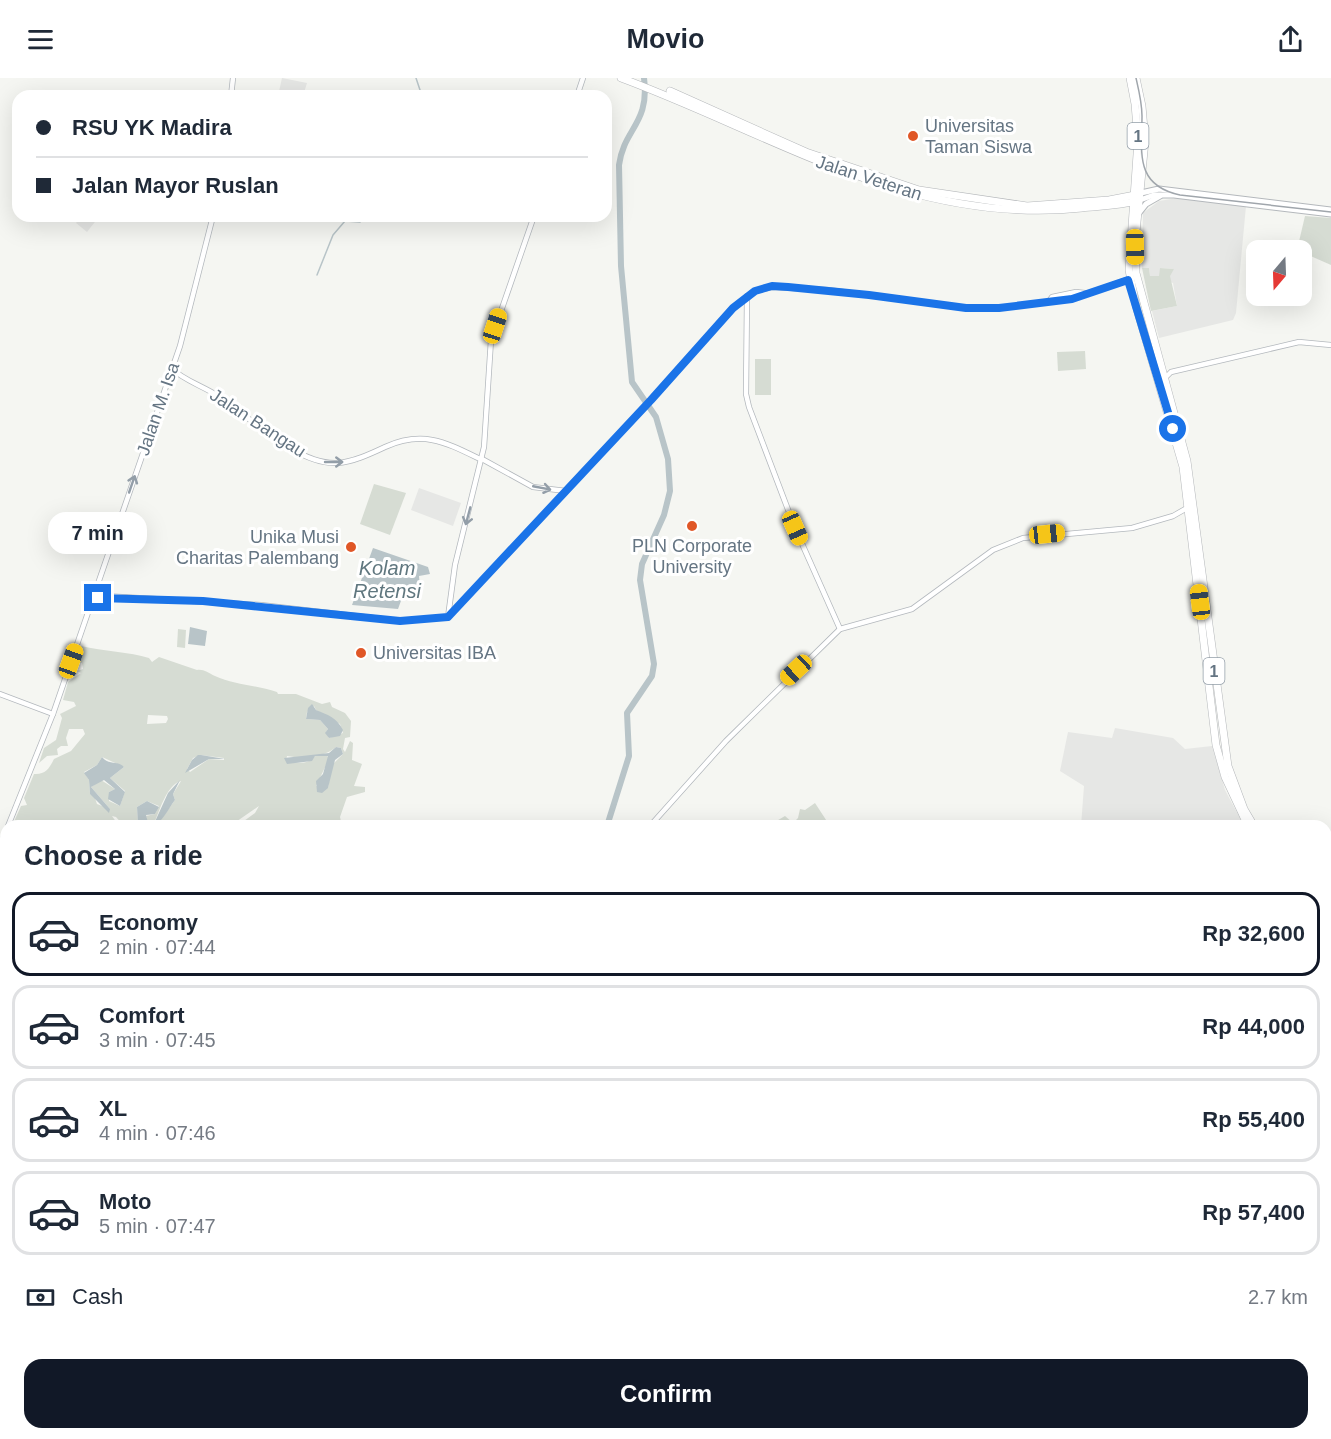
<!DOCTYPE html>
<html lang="en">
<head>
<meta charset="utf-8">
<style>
	body { margin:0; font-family:Arial,sans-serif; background:#f6f6f7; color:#1f2937; height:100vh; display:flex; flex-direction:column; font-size:22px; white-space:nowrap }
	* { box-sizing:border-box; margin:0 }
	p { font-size:20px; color:#747a83 }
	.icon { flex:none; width:33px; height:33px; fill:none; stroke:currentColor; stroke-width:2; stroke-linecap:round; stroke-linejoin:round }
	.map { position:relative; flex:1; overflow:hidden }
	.sheet { position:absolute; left:0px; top:742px; width:1332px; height:620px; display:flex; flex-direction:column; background:#fff; border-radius:18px 18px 0 0; box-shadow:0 6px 24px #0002 }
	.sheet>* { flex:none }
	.banner { position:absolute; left:12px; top:12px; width:600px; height:132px; border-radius:18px; box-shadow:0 6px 24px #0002; display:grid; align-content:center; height:132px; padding:0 24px; background:#fff }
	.needle { width:39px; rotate:199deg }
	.tools { position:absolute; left:1246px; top:162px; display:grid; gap:12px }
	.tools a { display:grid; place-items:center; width:66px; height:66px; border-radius:12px; background:#fff; box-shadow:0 6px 24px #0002; font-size:30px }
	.end { position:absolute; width:27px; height:27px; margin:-14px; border:8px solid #1a73e8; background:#fff; box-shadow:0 0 0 3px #fff }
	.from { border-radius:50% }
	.bubble { position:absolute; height:42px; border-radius:18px; background:#fff; box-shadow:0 6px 24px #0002; font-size:20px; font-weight:800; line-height:42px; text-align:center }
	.car { position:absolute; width:18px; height:36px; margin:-18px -9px; border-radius:8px; box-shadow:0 0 4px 2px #0007; background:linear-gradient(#f5c518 24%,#345 0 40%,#f5c518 0 76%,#345 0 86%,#f5c518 0) }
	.banner b { display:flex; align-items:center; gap:21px; height:57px; font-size:22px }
	.banner b+b { border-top:2px solid #e0e1e3 }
	.banner i { width:15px; height:15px; background:#1f2937 }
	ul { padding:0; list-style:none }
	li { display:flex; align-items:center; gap:18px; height:84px; margin:0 12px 9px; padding:0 12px; border:3px solid #e0e1e3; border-radius:18px }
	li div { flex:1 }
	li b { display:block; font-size:22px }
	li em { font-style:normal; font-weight:800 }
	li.selected { border-color:#111827 }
	li>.icon { width:54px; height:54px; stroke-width:1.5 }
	h2 { padding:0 24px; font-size:27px; line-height:72px }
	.pay { display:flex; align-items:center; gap:15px; height:66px; padding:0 24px; font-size:22px }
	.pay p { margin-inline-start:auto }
	.button { display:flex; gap:12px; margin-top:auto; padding:12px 24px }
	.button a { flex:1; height:69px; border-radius:18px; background:#111827; color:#fff; font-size:24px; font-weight:800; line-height:69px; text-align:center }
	header { display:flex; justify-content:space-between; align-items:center; height:78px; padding:0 24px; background:#fff; font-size:27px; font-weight:800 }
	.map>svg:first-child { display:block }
</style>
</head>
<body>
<header><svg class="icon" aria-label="menu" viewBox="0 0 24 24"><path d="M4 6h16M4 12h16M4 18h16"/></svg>Movio<svg class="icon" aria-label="share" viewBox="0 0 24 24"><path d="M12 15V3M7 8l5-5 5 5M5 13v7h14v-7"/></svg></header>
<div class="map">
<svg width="1331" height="1361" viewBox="0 0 1331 1361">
	<rect width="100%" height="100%" fill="#f5f6f2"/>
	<g fill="#e6e7e5">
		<polygon points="282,0 307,5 303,18 278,18"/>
		<polygon points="1177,120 1246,128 1236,235 1233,242 1159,260 1152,233 1177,228 1173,205 1170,204 1170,194 1174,191 1160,190 1160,198 1150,198 1149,190 1142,190 1143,135 1159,123"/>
		<polygon points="82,138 96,138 98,140 87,154 76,145"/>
		<polygon points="419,410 461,425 453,448 411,432"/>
		<polygon points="1115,650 1173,660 1185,671 1212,668 1225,712 1244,748 1081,748 1084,708 1060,693 1068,654 1112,660"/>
		<polygon points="167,1356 361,1356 359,1361 166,1361"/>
		<polygon points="1080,1356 1253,1356 1080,1361"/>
	</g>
	<g fill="#d6dcd3" fill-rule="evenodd">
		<polygon points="1305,138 1331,140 1331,187 1297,172"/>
		<polygon points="1142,190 1149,190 1150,198 1159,198 1160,190 1174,191 1170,198 1177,228 1151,233"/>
		<polygon points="1085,273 1086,291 1058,293 1057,274"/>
		<rect x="755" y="281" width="16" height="36"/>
		<polygon points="374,406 406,415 390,457 360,446"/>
		<polygon points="178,551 186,552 185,570 177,569"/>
		<path d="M 81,568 C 103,573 130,574 149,580 L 152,584 L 159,579 L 197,592 C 204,591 208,595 215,598 C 234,607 257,607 277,614 L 278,616 L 296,616 L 322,626 L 330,624 L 332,629 L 345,635 L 351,643 L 350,659 L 345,660 L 343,671 L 345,674 L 350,663 L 353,665 L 352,682 L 362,686 L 354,708 L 365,709 L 365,714 L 347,719 L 340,739 L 342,748 L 282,748 L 277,746 L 277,748 L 237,748 L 255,735 L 259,728 L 230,748 L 156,748 L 175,722 L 173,716 L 181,703 C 166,707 159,735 153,748 L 149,748 L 146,738 L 155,736 L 159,728 L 147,723 L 137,729 L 138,748 L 124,748 L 116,739 L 112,738 L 119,748 L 12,748 L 21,728 L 27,727 L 24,720 L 34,696 C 46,697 50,689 54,681 L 71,673 L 85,656 L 83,651 L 69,651 L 66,660 L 68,668 L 61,668 L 57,671 L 58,677 L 47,678 L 39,685 L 44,670 L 56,662 L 62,640 L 60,636 L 76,628 L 74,624 L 63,622 L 68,604 L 81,595 L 77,593 L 83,591 L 82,585 L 76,583 ZM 314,628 L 316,632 L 340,646 L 343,655 L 329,660 L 326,654 L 328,651 L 320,642 L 306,641 L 307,634 ZM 148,637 L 167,638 L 168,641 L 166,645 L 147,646 ZM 336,669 L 341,670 L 343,676 L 332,687 L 328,710 L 316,708 L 329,681 L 327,677 L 315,678 C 309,687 296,685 286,683 L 287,678 C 303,681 325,679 336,669 ZM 200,677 L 224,680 L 224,682 L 209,681 L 190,694 L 187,691 L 193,680 ZM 102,679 L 124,689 L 110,700 L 125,713 L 120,728 L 109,723 L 109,714 L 115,711 L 101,702 L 91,709 L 110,731 L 97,726 L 94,717 L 90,716 L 89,702 L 84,694 L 97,687 Z"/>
		<polygon points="815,725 830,748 768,748 785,738 793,745 798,740 800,731 805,732"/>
		<polygon points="6,765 6,1047 0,1046 0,1028 5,1023 2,1022 0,1027 0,777"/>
		<polygon points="39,1356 166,1356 166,1361 37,1361"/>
	</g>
	<g fill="#b8c4c8">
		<polygon points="373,470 428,489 430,496 419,498 420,509 402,520 398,531 352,527"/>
		<polygon points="190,549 207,553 205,568 188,566"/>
		<path d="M 312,626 L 316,632 C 328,637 336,639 343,652 L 340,658 L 329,660 L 325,655 L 328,651 L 320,642 L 306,641 L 308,630 Z"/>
		<polygon points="336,669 341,670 343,676 335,682 328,710 322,715 317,714 316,703 323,696 328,678 315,678 312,683 287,686 284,680 329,675"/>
		<polygon points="198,677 201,677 225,681 209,681 185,695 192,682"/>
		<path d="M 102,679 C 109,688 118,682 124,689 L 110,700 L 125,714 L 120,728 L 108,721 L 109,714 L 115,711 L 104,702 L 91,709 L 110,731 L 109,735 L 90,716 L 89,702 L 84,695 L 97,687 Z"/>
		<path d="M 180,702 L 173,716 L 175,722 C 168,731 162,745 153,748 L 168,715 Z"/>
		<polygon points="147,723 159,729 155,736 146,737 149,748 138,748 137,729"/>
	</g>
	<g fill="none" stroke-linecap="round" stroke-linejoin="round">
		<g stroke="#b8c4c8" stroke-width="1.5">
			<polyline points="416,0 422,18"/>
			<polyline points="317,197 333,157 345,143 360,144 366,138"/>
			<polyline points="1326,1208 1331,1210"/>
			<polyline points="412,1361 415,1356"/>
		</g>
		<path stroke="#b8c4c8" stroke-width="6" d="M 607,748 L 629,678 L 627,635 L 652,598 L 654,586 L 640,502 L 642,486 L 664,437 L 670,413 L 668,381 L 656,339 L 632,304 L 621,188 L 619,87 C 624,50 650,46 644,0"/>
		<g stroke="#b3b8bd" stroke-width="6">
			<g id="secondary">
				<polyline points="231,18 233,0"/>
				<polyline points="577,18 583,0"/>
				<polyline points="747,218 746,316 749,329 795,450 840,551"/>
				<polyline points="1049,223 1052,219 1076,214 1085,215"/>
				<path d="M 171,290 C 183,302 203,308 218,318 C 250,339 297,387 337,385 C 353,384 370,376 385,369 C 423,352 445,364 480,381"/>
				<polyline points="1164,301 1171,294 1299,264 1331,267"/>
				<polyline points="482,381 533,409 566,413"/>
				<polyline points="92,521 105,518 261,527 400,543 448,539 651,322 733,230 755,213 772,209 829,212 966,230 999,230 1072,221 1126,202"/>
				<polyline points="448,539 455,487 484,369 491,262 534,138"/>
				<polyline points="0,616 53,636"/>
				<polyline points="8,748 53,636 180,268 213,138"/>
				<polyline points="650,748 726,663 840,551 912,531 993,472 1023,460 1132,450 1173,438 1187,430"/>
				<polyline points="0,768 6,754"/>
			</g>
		</g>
		<g stroke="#b4b8bc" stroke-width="7">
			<g id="primary">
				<polyline points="1141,115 1159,111 1331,132"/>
				<polyline points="1140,122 1154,117 1174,117 1331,136"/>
				<polyline points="1138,136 1146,126 1160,118"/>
			</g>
		</g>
		<g stroke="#b4b7ba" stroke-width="8">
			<g id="highway">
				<path d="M 621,0 C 775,57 909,148 1082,130 C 1100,128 1119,128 1136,123"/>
				<polyline points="1130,0 1135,26 1138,62 1129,192 1136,228 1183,389 1216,667 1225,699 1248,748"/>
				<polyline points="1136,0 1142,28 1145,63 1136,154 1136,195 1187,383 1228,688 1244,731 1254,748"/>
				<polyline points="670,13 806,74 919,112 1027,128 1109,122 1135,117"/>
				<polyline points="1326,832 1331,837"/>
				<polyline points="1326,840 1331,845"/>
				<polyline points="0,1255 6,1256"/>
				<polyline points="0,1261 6,1262"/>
				<polyline points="0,1271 6,1272"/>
				<polyline points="1326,1351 1331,1350"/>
				<polyline points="530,1356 553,1361"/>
				<polyline points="552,1356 584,1361"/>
				<polyline points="580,1356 614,1359"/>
				<polyline points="634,1356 682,1360 756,1361"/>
				<polyline points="1213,1361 1275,1356"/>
				<polyline points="1275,1361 1320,1356"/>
			</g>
		</g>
		<use href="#secondary" stroke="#fff" stroke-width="4.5"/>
		<use href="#primary" stroke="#fff" stroke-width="5"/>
		<use href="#highway" stroke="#fff" stroke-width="7"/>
		<path stroke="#a0a6ac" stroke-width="1.5" d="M 1136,0 C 1139,13 1142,25 1142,38 C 1142,74 1134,107 1180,117 L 1331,134"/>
		<g stroke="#b4b7ba" stroke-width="8" stroke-linecap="butt">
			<polyline id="highway-bridge" points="614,1359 634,1361"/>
		</g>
		<use href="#highway-bridge" stroke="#fff" stroke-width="7"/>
	</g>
	<defs><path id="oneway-shaft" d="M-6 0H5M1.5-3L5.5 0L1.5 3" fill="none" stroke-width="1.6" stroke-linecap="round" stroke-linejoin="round" transform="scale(1.5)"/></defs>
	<g stroke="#939ea8">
		<use href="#oneway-shaft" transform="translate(334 384)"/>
		<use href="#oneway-shaft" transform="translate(132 406) rotate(-71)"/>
		<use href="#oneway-shaft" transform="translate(542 410) rotate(11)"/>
		<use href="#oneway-shaft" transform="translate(468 438) rotate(105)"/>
	</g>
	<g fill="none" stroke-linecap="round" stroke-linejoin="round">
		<polyline stroke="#1a73e8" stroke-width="8" points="98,520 203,523 400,543 448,539 651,322 733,230 755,213 772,208 788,209 869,217 966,230 999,230 1072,221 1128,202 1173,351"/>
	</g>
	<g fill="#e05727" stroke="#fff" stroke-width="2">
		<circle cx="913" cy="58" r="6"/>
		<circle cx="692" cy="448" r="6"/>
		<circle cx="351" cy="469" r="6"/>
		<circle cx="361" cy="575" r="6"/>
	</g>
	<g text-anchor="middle" stroke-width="6" stroke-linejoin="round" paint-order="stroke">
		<g fill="#fff" stroke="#939ea8" stroke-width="1.5">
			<rect x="1127.5" y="45" width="21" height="26" rx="4.5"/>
			<rect x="1203.5" y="580" width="21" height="26" rx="4.5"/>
		</g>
		<g font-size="16" font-weight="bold" fill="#657583">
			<text x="1138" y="64">1</text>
			<text x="1214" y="599">1</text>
		</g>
		<g font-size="18" fill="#657583" stroke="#fff" text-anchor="start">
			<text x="925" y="54">Universitas<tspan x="925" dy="21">Taman Siswa</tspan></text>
			<text x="339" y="465" text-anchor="end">Unika Musi<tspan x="339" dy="21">Charitas Palembang</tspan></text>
			<text x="692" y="474" text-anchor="middle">PLN Corporate<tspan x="692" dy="21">University</tspan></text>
			<text x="373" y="581">Universitas IBA</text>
		</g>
		<g font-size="18" fill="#657583" stroke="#fff">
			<text transform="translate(869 100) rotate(18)" y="6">Jalan Veteran</text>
			<text transform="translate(158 331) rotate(-71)" y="6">Jalan M. Isa</text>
			<text transform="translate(258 345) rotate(33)" y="6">Jalan Bangau</text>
		</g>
		<g font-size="20" font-style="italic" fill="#60777f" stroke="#fff">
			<text x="387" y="497">Kolam<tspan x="387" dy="23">Retensi</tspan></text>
		</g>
	</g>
</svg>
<div class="tools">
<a><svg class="needle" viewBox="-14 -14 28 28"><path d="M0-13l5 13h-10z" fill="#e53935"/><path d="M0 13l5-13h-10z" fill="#747a83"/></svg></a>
</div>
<i class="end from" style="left:1173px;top:351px"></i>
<i class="end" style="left:98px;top:520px"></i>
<div class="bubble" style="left:48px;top:434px;width:99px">7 min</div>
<i class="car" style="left:1135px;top:169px;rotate:179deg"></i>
<i class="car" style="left:495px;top:248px;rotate:18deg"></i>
<i class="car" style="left:795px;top:450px;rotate:156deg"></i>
<i class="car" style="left:1047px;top:456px;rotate:84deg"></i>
<i class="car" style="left:1200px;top:524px;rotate:353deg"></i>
<i class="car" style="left:71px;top:583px;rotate:20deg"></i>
<i class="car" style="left:796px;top:592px;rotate:227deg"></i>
<div class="banner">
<b><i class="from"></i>RSU YK Madira</b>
<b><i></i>Jalan Mayor Ruslan</b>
</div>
<section class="sheet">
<h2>Choose a ride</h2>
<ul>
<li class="selected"><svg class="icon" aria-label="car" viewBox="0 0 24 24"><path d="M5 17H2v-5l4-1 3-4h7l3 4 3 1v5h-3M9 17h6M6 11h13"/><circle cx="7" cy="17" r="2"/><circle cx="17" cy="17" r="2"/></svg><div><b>Economy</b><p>2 min · 07:44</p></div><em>Rp 32,600</em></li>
<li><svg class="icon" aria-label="car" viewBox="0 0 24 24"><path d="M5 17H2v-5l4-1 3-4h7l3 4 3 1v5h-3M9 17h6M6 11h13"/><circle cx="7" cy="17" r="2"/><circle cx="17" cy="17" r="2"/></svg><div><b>Comfort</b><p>3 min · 07:45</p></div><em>Rp 44,000</em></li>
<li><svg class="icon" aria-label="car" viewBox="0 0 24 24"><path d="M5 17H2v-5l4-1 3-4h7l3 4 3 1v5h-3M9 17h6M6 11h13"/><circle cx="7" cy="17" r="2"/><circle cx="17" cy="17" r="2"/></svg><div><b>XL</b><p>4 min · 07:46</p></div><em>Rp 55,400</em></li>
<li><svg class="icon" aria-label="car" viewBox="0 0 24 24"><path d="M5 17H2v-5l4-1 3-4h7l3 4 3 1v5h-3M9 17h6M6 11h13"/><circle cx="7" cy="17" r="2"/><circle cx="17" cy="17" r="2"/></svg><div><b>Moto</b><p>5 min · 07:47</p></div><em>Rp 57,400</em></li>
</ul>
<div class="pay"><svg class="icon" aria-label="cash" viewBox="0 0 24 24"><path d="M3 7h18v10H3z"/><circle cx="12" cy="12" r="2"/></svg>Cash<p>2.7 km</p></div>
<div class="button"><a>Confirm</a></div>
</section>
</div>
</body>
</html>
